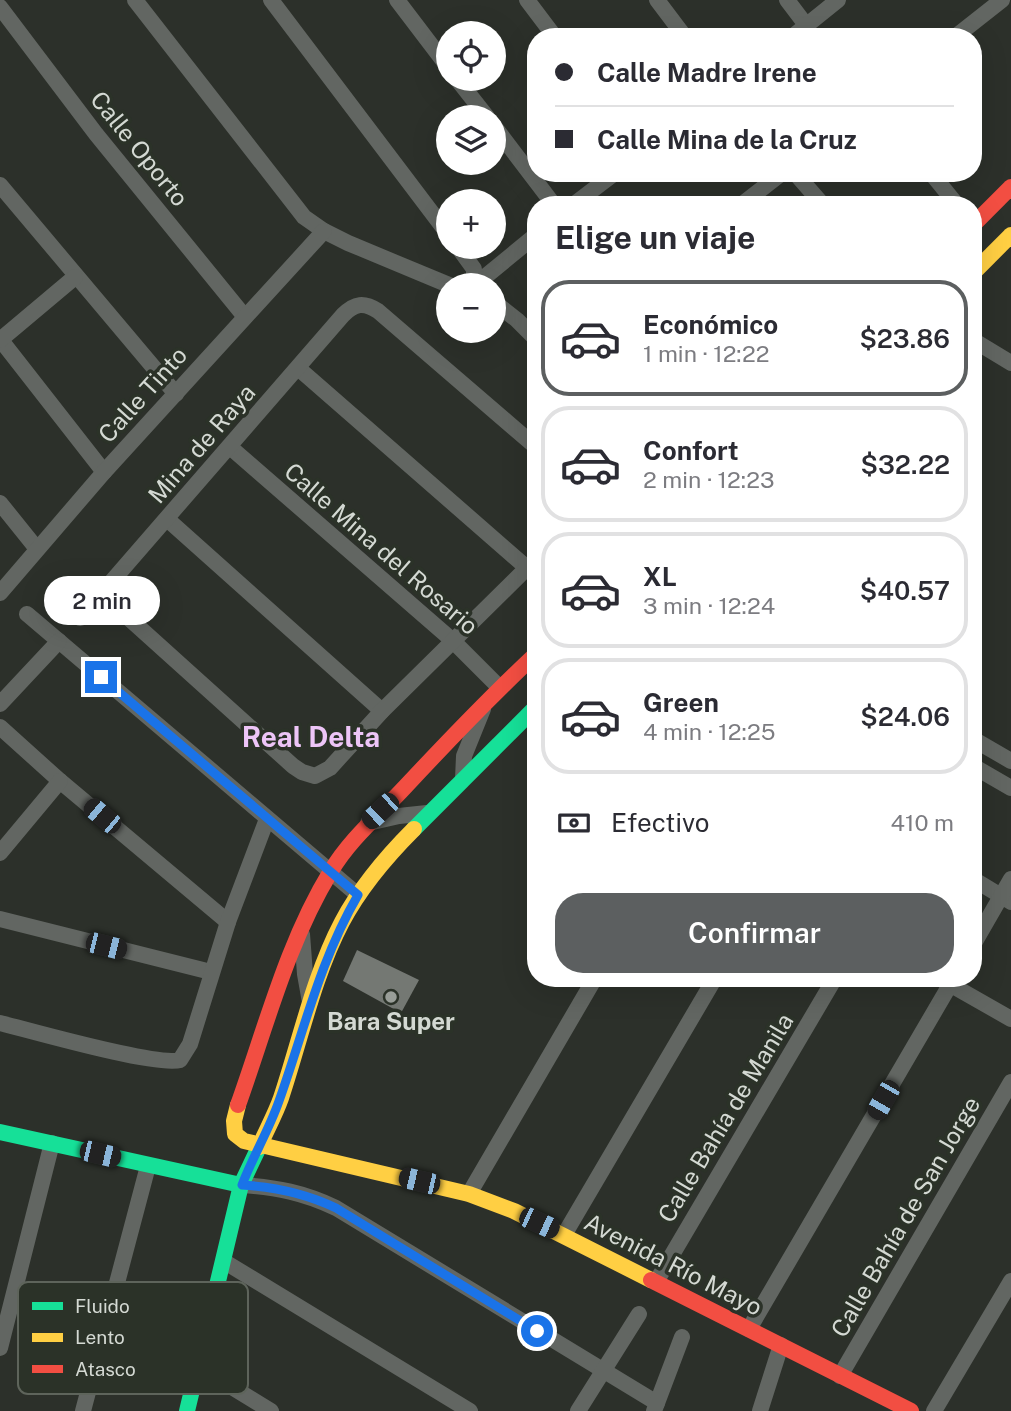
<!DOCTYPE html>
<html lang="es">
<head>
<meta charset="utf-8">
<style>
	body { margin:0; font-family:"Public Sans",sans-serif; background:#f2f2f3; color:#2b2b33; height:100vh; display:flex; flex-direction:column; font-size:26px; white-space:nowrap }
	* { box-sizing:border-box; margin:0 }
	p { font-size:23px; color:#7c7c81 }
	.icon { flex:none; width:38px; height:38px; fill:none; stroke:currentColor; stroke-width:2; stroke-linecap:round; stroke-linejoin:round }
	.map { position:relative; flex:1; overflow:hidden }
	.sheet { position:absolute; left:527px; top:196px; width:455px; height:791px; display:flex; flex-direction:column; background:#fff; border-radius:28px; box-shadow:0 7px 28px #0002 }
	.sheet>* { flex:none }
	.hud { position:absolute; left:527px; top:28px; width:455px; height:154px; border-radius:28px; box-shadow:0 7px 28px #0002; display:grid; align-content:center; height:154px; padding:0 28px; background:#fff }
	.controls { position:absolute; left:436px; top:21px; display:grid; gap:14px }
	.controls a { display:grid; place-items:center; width:70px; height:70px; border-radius:50%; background:#fff; box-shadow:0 7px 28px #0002; font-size:35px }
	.end { position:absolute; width:32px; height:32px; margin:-16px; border:9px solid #1a73e8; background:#fff; box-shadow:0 0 0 4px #fff }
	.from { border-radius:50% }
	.bubble { position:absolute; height:49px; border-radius:24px; background:#fff; box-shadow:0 7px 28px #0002; font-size:23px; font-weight:600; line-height:49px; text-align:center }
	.car { position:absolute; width:21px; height:42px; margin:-21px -10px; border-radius:9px; box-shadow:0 0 5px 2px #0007; background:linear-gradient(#222 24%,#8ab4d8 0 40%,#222 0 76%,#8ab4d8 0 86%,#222 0) }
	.hud b { display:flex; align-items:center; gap:24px; height:66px; font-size:26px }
	.hud b+b { border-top:2px solid #e1e1e2 }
	.hud i { width:18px; height:18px; background:#2b2b33 }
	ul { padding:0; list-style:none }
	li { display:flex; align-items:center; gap:21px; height:116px; margin:0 14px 10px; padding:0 14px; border:4px solid #e1e1e2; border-radius:28px }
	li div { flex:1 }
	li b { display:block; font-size:26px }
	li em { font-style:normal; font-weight:600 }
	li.active { border-color:#5c5f60 }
	li>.icon { width:63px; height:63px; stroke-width:1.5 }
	h2 { padding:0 28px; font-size:32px; line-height:84px }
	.pay { display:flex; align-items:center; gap:18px; height:77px; padding:0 28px; font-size:26px }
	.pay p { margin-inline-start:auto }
	.button { display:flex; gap:14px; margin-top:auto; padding:14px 28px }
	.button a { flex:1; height:80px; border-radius:28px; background:#5c5f60; color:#fff; font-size:28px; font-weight:600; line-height:80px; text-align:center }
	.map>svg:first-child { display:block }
</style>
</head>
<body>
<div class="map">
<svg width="1011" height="1411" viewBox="0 0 1011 1411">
	<rect width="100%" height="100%" fill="#2c302a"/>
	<polygon fill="#747873" points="357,950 419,980 401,1013 343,981"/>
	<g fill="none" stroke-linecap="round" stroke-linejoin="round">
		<g stroke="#626662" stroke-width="16">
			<polyline points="135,0 304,217 324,231 348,243 449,285"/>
			<polyline points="271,0 448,234"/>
			<polyline points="397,0 448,67"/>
			<polyline points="527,0 555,37"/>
			<polyline points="657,0 685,37"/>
			<polyline points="787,0 806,25"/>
			<polyline points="0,7 96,134 245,317"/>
			<polyline points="792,37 838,0"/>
			<polyline points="955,37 1002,0"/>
			<polyline points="457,79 487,117"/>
			<polyline points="494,126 554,205"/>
			<polyline points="795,173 823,205"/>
			<polyline points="931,173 957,205"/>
			<polyline points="0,185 176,394"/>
			<polyline points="573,205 615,173"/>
			<polyline points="741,205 782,173"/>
			<polyline points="458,247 474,269 474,285"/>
			<polyline points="475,285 536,235"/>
			<polyline points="494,302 517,320 536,339"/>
			<polyline points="0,339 104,472"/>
			<polyline points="0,340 75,277"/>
			<polyline points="973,340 1011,363"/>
			<polyline points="298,368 526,567"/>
			<polyline points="230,447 452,640 499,687"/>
			<polyline points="0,503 37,549"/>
			<polyline points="167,519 382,711"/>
			<polyline points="0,593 104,472 324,231"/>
			<polyline points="102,594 293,766 302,772 315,776 330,768 382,711 536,559"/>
			<polyline points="27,614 358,895"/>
			<path d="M 80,618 L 343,315 C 355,303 364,302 378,311 L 536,447"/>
			<polyline points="0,704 59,641"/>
			<polyline points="0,727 60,781 228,922"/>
			<polyline points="973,739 1011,761"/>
			<polyline points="973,766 1011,788"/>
			<polyline points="463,779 464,756 483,709"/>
			<polyline points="368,823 399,816 427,813"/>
			<polyline points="0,853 60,781"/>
			<polyline points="973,879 1011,902"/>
			<polyline points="0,919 211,972"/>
			<polyline points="302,934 305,974 310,1002"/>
			<polyline points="973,945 1011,879"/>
			<polyline points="939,978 1011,1019"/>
			<path d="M 0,1023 C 32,1031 157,1067 180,1060 L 190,1044 L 228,922 L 267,819"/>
			<path d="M 241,1185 C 276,1187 305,1193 336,1208 L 657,1403"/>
			<polyline points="469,1194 595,978"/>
			<polyline points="564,1235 715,978"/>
			<polyline points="225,1262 470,1411"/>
			<polyline points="656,1282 835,978"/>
			<polyline points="749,1329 954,978"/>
			<polyline points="0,1348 52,1143"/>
			<polyline points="199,1367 271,1411"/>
			<polyline points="840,1376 1011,1082"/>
			<polyline points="83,1411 148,1166"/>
			<polyline points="578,1411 639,1314"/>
			<polyline points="654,1411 682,1337"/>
			<polyline points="760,1411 781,1345"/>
			<polyline points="934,1411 1011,1281"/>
		</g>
		<g stroke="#16e098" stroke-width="16">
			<polyline points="414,829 536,707"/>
			<polyline points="0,1132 241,1185"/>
			<polyline points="187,1411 241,1185 259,1147"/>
		</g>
		<g stroke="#ffcf43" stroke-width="16">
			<polyline points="973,273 1011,235"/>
			<polyline points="238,1105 234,1121 235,1134 244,1141 469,1194 514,1211 651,1280"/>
			<path d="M 259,1147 C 266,1131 275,1115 281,1098 C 300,1041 314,975 342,922 C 361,886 386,857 414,829"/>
		</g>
		<g stroke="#f24e42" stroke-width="16">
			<polyline points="973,225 1011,187"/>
			<path d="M 238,1105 C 266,1027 287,943 331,871 C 350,839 379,815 405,787 C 447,742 490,697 536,654"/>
			<polyline points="651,1280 911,1411"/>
		</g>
	</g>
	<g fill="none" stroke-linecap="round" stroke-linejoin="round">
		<path stroke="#1a73e8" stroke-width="9" d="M 101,677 L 358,895 C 320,960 304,1031 279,1101 C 269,1130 253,1156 242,1185 C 276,1187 305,1193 336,1208 L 537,1331"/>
	</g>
	<circle fill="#999e98" stroke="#2b3228" stroke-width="2.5" cx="391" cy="997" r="7"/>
	<g text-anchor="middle" stroke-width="7" stroke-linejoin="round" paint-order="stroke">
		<g font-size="24" fill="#d4d9d3" stroke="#2b3228">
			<text transform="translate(139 149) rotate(51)" y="8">Calle Oporto</text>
			<text transform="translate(143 395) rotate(-48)" y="8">Calle Tinto</text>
			<text transform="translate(202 444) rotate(-49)" y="8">Mina de Raya</text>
			<text transform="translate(381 549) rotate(41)" y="8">Calle Mina del Rosario</text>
			<text transform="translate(726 1118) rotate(-59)" y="8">Calle Bahía de Manila</text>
			<text transform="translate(906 1217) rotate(-60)" y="8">Calle Bahía de San Jorge</text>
			<text transform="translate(673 1265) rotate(27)" y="8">Avenida Río Mayo</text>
		</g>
		<g font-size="24" font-weight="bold" fill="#d4d9d3" stroke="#2b3228">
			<text x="391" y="1030">Bara Super</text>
		</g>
		<g font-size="28" font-weight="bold" fill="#edc5f7" stroke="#2b3228">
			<text x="311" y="747">Real Delta</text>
		</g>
	</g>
	<rect x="18" y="1282" width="230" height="112" rx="10" fill="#2b3228" stroke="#5e645b" stroke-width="2"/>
	<rect x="32" y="1302" width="31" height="8" fill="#16e098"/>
	<rect x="32" y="1333" width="31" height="9" fill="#ffcf43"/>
	<rect x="32" y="1365" width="31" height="8" fill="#f24e42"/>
	<g font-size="19" fill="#d4d9d3">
		<text x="75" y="1313">Fluido</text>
		<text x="75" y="1344">Lento</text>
		<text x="75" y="1376">Atasco</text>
	</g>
</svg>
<div class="controls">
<a><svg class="icon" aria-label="locate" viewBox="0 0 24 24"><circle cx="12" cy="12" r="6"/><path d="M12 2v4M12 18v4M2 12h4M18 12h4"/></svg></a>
<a><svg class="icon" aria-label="layers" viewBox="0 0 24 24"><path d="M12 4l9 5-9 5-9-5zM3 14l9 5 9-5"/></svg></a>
<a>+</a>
<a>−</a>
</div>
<i class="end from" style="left:537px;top:1331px"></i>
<i class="end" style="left:101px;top:677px"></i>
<div class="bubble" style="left:44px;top:576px;width:116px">2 min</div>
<i class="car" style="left:380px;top:811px;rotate:227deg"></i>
<i class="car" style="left:102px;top:816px;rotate:310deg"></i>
<i class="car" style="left:106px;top:946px;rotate:104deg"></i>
<i class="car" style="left:883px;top:1100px;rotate:210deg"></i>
<i class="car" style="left:100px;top:1154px;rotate:103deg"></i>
<i class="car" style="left:419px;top:1181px;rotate:283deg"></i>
<i class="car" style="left:539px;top:1223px;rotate:115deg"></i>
<div class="hud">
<b><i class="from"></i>Calle Madre Irene</b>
<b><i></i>Calle Mina de la Cruz</b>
</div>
<section class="sheet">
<h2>Elige un viaje</h2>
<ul>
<li class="active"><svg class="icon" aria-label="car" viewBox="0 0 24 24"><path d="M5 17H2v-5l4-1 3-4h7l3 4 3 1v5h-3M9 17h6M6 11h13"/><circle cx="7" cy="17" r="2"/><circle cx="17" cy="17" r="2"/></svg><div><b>Económico</b><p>1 min · 12:22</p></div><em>$23.86</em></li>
<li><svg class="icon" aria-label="car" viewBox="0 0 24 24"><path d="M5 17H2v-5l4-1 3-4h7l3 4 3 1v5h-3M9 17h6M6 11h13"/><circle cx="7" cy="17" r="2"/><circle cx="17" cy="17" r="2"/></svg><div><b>Confort</b><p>2 min · 12:23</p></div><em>$32.22</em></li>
<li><svg class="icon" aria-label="car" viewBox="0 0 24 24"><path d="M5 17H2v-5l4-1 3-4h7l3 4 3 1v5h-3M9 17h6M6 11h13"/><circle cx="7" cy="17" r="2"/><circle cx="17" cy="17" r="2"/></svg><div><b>XL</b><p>3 min · 12:24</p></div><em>$40.57</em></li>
<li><svg class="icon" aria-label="car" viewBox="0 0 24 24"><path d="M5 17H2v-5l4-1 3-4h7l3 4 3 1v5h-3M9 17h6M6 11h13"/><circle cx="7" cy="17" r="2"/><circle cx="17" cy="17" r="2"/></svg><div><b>Green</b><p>4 min · 12:25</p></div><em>$24.06</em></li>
</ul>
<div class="pay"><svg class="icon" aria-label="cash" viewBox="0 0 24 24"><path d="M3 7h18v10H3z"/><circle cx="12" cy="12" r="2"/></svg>Efectivo<p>410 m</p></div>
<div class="button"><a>Confirmar</a></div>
</section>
</div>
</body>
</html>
